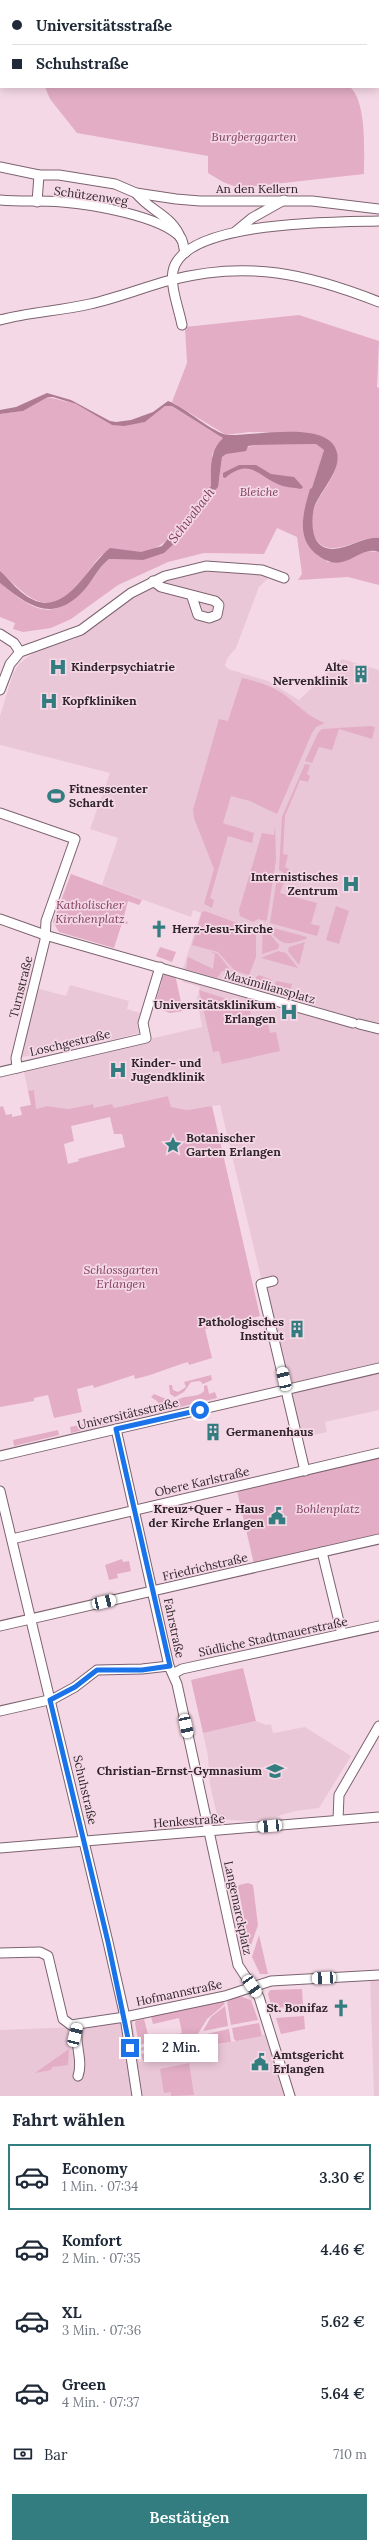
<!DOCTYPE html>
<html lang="de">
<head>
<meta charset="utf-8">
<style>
	body { margin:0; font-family:Lora,serif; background:#f6f6f7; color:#1f2937; height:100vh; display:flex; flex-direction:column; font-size:15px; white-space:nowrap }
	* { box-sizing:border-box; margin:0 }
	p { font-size:13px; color:#747a83 }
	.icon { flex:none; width:22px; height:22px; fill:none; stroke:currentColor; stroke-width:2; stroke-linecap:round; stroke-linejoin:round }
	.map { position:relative; height:2096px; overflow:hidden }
	.details { display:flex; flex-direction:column; background:#fff; flex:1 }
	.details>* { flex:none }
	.top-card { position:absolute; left:0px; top:0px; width:379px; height:88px; box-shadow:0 2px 10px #0003; display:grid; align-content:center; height:88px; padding:0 12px; background:#fff }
	.end { position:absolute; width:18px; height:18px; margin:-9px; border:5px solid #1a73e8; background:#fff; box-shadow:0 0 0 2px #fff }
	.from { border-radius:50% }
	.bubble { position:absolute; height:28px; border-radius:0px; background:#fff; box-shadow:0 2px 10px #0003; font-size:13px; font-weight:600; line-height:28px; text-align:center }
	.car { position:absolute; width:12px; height:24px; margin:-12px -6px; border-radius:5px; box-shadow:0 0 3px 1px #0007; background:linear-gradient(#fff 24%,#345 0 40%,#fff 0 76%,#345 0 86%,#fff 0) }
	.top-card b { display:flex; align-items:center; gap:14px; height:38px; font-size:15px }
	.top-card b+b { border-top:1px solid #e0e1e3 }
	.top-card i { width:10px; height:10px; background:#1f2937 }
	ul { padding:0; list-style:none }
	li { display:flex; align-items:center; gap:12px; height:66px; margin:0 8px 6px; padding:0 4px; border:2px solid transparent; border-radius:0px }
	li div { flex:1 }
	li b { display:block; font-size:15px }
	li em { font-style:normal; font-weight:600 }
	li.current { border-color:#337c7f }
	li>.icon { width:36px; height:36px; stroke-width:1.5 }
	h2 { padding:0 12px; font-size:18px; line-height:48px }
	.pay { display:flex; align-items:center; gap:10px; height:44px; padding:0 12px; font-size:15px }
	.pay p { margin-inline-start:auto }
	.primary-button { display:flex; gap:8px; margin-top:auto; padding:8px 12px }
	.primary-button a { flex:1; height:46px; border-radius:0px; background:#337c7f; color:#fff; font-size:16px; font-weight:600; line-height:46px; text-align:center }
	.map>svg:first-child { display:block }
</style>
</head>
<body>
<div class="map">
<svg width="379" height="2096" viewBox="0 0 379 2096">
	<rect width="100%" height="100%" fill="#f5d8e5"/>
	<g fill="#eac7d7">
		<polygon points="204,569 271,575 259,587 236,648 228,657 225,665 228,669 268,681 299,700 342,659 379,670 379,1410 325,1422 327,1432 299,1438 220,1105 187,1110 171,1107 168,1096 114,1108 94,1108 92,1104 68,1109 47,1106 36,1109 34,1090 28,1091 24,1072 26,1067 202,1027 197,998 200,987 183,982 181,974 201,913 193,910 191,917 102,885 118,838 90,829 110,773 0,745 0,716 13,674 19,664 37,650 75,639 94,627 140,590 173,577"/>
		<polygon points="70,985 129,1001 127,1009 140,1013 137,1024 139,1033 107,1041 106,1038 23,1057 20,1055 36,988 66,996"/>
		<polygon points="256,1721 266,1725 271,1724 273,1733 305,1727 351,1756 319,1808 295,1811 268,1819 247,1821 218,1819 210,1785 208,1756 203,1733"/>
		<polygon points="379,1974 379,2096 374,2096 370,1975"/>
		<polygon points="132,2018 139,2062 157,2058 158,2060 218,2047 218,2045 272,2033 291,2096 0,2096 0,2030 74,2027"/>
	</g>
	<g fill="#e2adc5" fill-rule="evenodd">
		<path d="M 45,87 L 350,87 C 367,102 364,152 364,174 L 239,188 L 223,182 L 208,173 L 208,156 L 77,133 L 50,99 Z"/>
		<path d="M 299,315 L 379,341 L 377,387 L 379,388 L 379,538 C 363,536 348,549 331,548 C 311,547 309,521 315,506 C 321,492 335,478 337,462 C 338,458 337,453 336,449 L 302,433 L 249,432 L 226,435 L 172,402 L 187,363 L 185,327 Z"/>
		<path d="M 48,397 L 76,404 L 112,425 L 145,422 L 165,406 L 172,406 L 224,438 L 212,454 L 211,486 C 206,493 200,498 195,504 C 179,524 170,547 143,552 C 129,555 118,545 105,553 C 97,557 91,569 85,576 C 50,619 34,604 0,571 L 0,414 L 23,411 Z"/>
		<path d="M 316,444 L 324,450 L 303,519 L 327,562 L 341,562 L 365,551 L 379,552 L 379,585 L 348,577 L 298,580 L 302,574 L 297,537 L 277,528 L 264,554 L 204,553 L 168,562 L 118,585 L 71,619 L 51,628 L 23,632 L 13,629 L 15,623 L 0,617 L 0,583 C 34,610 50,624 86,588 C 94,579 99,567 109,559 L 143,560 L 181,537 L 205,501 L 214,493 L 219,479 L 222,457 L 226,453 L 255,445 Z"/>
		<path d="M 242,678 C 256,681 270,685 282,693 C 299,705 305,715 325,723 L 316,727 L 312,733 L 277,814 L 250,801 L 231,796 L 223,823 L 254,833 L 252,843 L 228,836 L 210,898 L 214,900 L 212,908 L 204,904 L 214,869 L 194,818 L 193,810 L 219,719 L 228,721 Z"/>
		<polygon points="371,726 375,727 372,739 339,729 332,750 319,747 312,763 305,761 318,733 322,729"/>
		<polygon points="305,764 310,765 307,774 310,776 308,782 300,780 285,816 283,854 288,855 285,867 289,869 280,893 317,903 311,924 320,926 317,936 270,923 277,877 284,873 279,870 282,817"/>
		<polygon points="275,825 276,860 267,919 266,921 258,919 253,922 240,916 239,910 262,833 274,835"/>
		<polygon points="71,874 142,900 139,905 128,901 123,920 128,922 127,924 122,923 114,948 59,932 53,922"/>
		<polygon points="336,906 349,911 339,944 326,940"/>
		<polygon points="205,911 250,928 256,934 256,957 249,975 235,971 218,952 192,945 202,912"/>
		<polygon points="263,926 279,945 278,949 262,954"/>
		<path d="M 266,926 L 307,937 L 306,939 C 283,947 281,944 266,926 Z"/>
		<polygon points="305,942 299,965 288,951 289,947"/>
		<polygon points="160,947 176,952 172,962 156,956"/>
		<polygon points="210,951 218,954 232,972 222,971 217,978 186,969 188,957 213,969 215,954"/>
		<polygon points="278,951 286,953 298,968 261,958"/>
		<polygon points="166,973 173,975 176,979 183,1011 170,1013 154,1007 162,981 160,979"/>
		<polygon points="259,975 272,980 269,992 255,989 256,977"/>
		<polygon points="276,981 292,984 288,998 272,993"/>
		<polygon points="199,990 252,1007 249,1018 268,1023 270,1033 276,1032 280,1051 222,1064 219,1051 213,1052"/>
		<path d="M 34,1090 L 36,1109 L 47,1106 L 68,1109 L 93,1104 L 94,1108 L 112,1104 L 114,1108 L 168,1096 L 171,1107 L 187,1110 L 212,1106 L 260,1316 L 205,1329 L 212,1358 L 189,1365 L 188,1362 C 167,1368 154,1375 135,1379 L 134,1375 L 94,1388 L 93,1385 L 77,1389 L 82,1412 L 54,1418 L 48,1395 L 34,1398 L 34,1401 L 0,1407 L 0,1107 L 3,1106 L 6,1115 L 12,1114 L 12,1117 L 22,1115 L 20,1107 L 31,1105 L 28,1091 ZM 110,1117 L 114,1134 L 122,1134 L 125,1147 L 78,1159 L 79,1161 L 68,1164 L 64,1144 L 74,1141 L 71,1126 Z"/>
		<polygon points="211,1375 212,1380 203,1384 200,1381 191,1382 184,1392 175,1397 170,1394 169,1385 172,1385 173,1390 178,1392 186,1387 184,1382"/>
		<path d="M 207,1385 L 209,1394 L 215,1392 L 217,1398 L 176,1408 L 174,1404 C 182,1392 196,1400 204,1391 L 204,1386 Z"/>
		<polygon points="154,1394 166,1399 171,1410 143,1416 144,1412 161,1408 157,1401 151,1397"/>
		<polygon points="96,1417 97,1421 112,1420 113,1423 71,1433 70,1427 94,1422 93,1418"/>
		<polygon points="58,1430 59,1435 14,1446 13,1440"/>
		<polygon points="379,1458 379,1536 254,1564 237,1491"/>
		<polygon points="122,1559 123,1562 129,1561 131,1571 117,1574 118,1578 109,1580 105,1565"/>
		<polygon points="243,1668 256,1721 203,1733 191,1680"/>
		<polygon points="248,1883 253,1885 258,1925 250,1948 238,1887 239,1885"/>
		<polygon points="259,1935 268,1974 260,1974 252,1957"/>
		<polygon points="302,1989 303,2006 272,2008 268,1994 270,1990"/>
		<polygon points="234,1997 242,1997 251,2000 258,2020 231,2025 227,2002"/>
		<polygon points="223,2001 225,2004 207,2019 196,2037 140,2051 140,2048 157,2044 156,2039 182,2033 179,2018 153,2024 151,2016"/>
		<polygon points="225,2006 228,2026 203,2031 211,2017"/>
		<polygon points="304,2016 305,2029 281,2034 276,2018"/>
		<polygon points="144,2019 150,2042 139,2045 135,2023 136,2021"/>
		<polygon points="259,2023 262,2036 236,2041 234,2039 232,2028"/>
		<polygon points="229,2029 231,2042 218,2044 218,2047 158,2061 157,2058 143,2061 141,2054 198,2041 202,2035"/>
		<polygon points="69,2049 68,2065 52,2067 51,2070 35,2073"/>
		<polygon points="189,2063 194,2095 171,2096 171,2092 164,2093 160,2069"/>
	</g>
	<g fill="#ae7b93">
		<path d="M 47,393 L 71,400 L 110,421 L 116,422 L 131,420 L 153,412 L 168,401 C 185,407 214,434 228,435 C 252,436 314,423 332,443 C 350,464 320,489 314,508 C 311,521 311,544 326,548 C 345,553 361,536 379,538 L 379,552 C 364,547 356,559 342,562 C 333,564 326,561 319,556 C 295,540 303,513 310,489 L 312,488 L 324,450 L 316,444 L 255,445 L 248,446 L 246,451 L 226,454 L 222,457 L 218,487 L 205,501 L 181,537 L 164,553 L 143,560 L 109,559 C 99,567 94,578 86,588 C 54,624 31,608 0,583 L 0,571 C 9,579 16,589 25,595 C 64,623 85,568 110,548 L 141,552 L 162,546 L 211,486 C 211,467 209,452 223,438 L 172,406 L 165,406 L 145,422 L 124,426 L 112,425 L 76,404 L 53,397 L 48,397 L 23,411 L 0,414 L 0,410 L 16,407 Z"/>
		<path d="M 239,465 L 256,465 L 271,474 L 294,477 L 303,487 L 301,489 C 294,487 287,488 280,485 C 258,476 250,457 225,478 L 223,477 L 223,473 Z"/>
	</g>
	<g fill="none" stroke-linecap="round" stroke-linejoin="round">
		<g stroke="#7c636f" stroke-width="11">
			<g id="minor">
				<polyline points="71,0 74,1"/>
				<polyline points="233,1 236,0"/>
				<polyline points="0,167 39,175 59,175 115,184 136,193 176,199 200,201 312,201 379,209"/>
				<path d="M 136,193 C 151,212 172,215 181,239"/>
				<path d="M 0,200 C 21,202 41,200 62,202 C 90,204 162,216 181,238 C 183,241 184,249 185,253"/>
				<polyline points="37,202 39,175"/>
				<polyline points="235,232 252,218 284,200"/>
				<path d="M 0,320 C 29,312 60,311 90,304 C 117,298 144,287 171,280 C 248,260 308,274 379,302"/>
				<path d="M 182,325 C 179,309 170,287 173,271 C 183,220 339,222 379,221"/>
				<polyline points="153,581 161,587 215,601 219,605 217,615 209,618 198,615 192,597"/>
				<polyline points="0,634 14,643 20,652"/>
				<polyline points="0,690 10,664 20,652 81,630 131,593 165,576 206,566 262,570 284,578"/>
				<polyline points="0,813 75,839 46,921 45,940 16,1058 17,1068"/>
				<polyline points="0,919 45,935 353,1023"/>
				<polyline points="359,1024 379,1029"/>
				<polyline points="0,1072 146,1038 143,1023 160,967"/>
				<polyline points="273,1281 261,1284 305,1471"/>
				<polyline points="116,1429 169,1666 177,1684 238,1965 259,1997 290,2096"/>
				<polyline points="0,1456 379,1368"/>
				<polyline points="0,1491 108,1942 125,2017 137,2096"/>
				<polyline points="12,1539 379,1453"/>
				<polyline points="322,1552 342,1634"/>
				<polyline points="0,1626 379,1539"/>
				<polyline points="173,1674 182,1669 379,1626"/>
				<polyline points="0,1711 53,1699 75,1687 97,1670 142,1669 169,1666"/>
				<polyline points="338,1820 339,1795 379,1726"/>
				<polyline points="0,1848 379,1817"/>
				<polyline points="0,1953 40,1952 48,1956 63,2019 71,2025 125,2017 225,1996 271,1981 379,1975"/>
				<path d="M 78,2025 C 73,2042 84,2060 78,2076"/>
			</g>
		</g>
		<use href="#minor" stroke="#fff" stroke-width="9"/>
	</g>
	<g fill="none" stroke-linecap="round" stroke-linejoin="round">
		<polyline stroke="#1a73e8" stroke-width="5" points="130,2048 108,1942 50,1700 75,1687 97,1670 142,1670 170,1666 116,1429 200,1410"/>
	</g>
	<defs>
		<g id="hospital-bare" transform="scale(1.38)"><path d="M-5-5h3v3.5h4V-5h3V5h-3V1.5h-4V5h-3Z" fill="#337c7f" stroke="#f5d8e5" stroke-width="2.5" paint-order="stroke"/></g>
		<g id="building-bare" transform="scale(1.38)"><path d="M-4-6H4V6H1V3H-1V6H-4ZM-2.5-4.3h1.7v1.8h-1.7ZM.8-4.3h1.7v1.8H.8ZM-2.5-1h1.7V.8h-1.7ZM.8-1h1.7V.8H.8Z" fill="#337c7f" stroke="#f5d8e5" stroke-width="2.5" paint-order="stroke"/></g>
		<g id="stadium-bare" transform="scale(1.38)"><path d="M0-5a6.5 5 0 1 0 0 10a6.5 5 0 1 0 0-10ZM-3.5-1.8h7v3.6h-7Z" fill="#337c7f" stroke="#f5d8e5" stroke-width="2.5" paint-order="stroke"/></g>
		<g id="church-bare" transform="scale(1.38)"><path d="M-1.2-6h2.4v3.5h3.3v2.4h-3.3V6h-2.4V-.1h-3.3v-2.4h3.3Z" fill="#337c7f" stroke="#f5d8e5" stroke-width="2.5" paint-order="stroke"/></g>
		<g id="sight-bare" transform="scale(1.38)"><path d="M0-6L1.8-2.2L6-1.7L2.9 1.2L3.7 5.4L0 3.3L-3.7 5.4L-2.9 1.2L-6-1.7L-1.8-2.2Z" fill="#337c7f" stroke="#f5d8e5" stroke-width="2.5" paint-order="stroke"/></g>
		<g id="civic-bare" transform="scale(1.38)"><path d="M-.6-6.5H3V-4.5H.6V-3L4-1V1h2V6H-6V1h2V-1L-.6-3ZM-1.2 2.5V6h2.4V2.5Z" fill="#337c7f" stroke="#f5d8e5" stroke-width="2.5" paint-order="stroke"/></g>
		<g id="school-bare" transform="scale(1.38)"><path d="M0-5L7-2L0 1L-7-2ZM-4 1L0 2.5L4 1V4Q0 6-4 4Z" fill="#337c7f" stroke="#f5d8e5" stroke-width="2.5" paint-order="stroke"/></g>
	</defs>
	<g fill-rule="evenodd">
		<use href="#hospital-bare" x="58" y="667"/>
		<use href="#building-bare" x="361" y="674"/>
		<use href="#hospital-bare" x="49" y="701"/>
		<use href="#stadium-bare" x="56" y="796"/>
		<use href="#hospital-bare" x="351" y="884"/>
		<use href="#church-bare" x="159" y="929"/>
		<use href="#hospital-bare" x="289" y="1012"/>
		<use href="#hospital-bare" x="118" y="1070"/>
		<use href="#sight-bare" x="173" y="1145"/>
		<use href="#building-bare" x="297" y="1329"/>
		<use href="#building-bare" x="213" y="1432"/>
		<use href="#civic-bare" x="277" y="1516"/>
		<use href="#school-bare" x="275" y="1771"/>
		<use href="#church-bare" x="341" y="2008"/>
		<use href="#civic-bare" x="260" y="2062"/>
	</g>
	<g text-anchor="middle" stroke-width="3.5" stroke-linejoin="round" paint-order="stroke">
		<g font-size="12" font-style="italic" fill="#803e60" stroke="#f5d8e5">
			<text x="254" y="141">Burgberggarten</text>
			<text x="259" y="496">Bleiche</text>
			<text x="90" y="909">Katholischer<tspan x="90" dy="14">Kirchenplatz</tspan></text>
			<text x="121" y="1274">Schlossgarten<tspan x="121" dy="14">Erlangen</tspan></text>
			<text x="328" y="1513">Bohlenplatz</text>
		</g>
		<g font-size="12" fill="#2f252a" stroke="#f5d8e5">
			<text x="257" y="193">An den Kellern</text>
			<text transform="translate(91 196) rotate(8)" y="4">Schützenweg</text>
			<text transform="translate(21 987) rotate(-76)" y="4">Turnstraße</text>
			<text transform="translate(270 987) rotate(16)" y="4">Maximiliansplatz</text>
			<text transform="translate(70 1043) rotate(-13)" y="4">Loschgestraße</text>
			<text transform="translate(128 1414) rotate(-13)" y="4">Universitätsstraße</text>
			<text transform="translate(202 1482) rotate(-13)" y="4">Obere Karlstraße</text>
			<text transform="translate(205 1567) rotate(-13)" y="4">Friedrichstraße</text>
			<text transform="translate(174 1628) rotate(78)" y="4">Fahrstraße</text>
			<text transform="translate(273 1637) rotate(-12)" y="4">Südliche Stadtmauerstraße</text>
			<text transform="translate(85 1790) rotate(77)" y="4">Schuhstraße</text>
			<text transform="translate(189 1821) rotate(-4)" y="4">Henkestraße</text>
			<text transform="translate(238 1908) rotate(78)" y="4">Langemarckplatz</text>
			<text transform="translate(179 1993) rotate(-12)" y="4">Hofmannstraße</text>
		</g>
		<g font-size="12" font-weight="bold" fill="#2f252a" stroke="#f5d8e5" text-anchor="start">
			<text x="71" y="671">Kinderpsychiatrie</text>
			<text x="348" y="671" text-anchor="end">Alte<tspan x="348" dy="14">Nervenklinik</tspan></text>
			<text x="62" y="705">Kopfkliniken</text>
			<text x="69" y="793">Fitnesscenter<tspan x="69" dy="14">Schardt</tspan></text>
			<text x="338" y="881" text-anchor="end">Internistisches<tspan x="338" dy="14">Zentrum</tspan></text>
			<text x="172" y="933">Herz-Jesu-Kirche</text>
			<text x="276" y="1009" text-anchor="end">Universitätsklinikum<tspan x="276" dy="14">Erlangen</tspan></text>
			<text x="131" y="1067">Kinder- und<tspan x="131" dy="14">Jugendklinik</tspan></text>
			<text x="186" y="1142">Botanischer<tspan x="186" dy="14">Garten Erlangen</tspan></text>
			<text x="284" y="1326" text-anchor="end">Pathologisches<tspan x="284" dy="14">Institut</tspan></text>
			<text x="226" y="1436">Germanenhaus</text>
			<text x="264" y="1513" text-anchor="end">Kreuz+Quer - Haus<tspan x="264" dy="14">der Kirche Erlangen</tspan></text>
			<text x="262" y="1775" text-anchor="end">Christian-Ernst-Gymnasium</text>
			<text x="328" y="2012" text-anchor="end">St. Bonifaz</text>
			<text x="273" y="2059">Amtsgericht<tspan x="273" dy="14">Erlangen</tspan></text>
		</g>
		<g font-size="13" font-style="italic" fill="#7f3d60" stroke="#f5d8e5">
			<text transform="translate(191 515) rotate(-52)" y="5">Schwabach</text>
		</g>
	</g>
</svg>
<i class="end from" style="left:200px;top:1410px"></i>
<i class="end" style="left:130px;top:2048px"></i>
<div class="bubble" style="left:144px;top:2034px;width:74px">2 Min.</div>
<i class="car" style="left:284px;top:1379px;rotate:347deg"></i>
<i class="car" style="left:104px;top:1602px;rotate:77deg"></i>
<i class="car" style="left:186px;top:1726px;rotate:168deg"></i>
<i class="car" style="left:270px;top:1826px;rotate:265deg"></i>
<i class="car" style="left:324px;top:1978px;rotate:267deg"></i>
<i class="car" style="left:252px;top:1986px;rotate:146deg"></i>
<i class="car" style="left:75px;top:2035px;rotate:14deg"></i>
<div class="top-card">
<b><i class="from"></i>Universitätsstraße</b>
<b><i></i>Schuhstraße</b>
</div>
</div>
<section class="details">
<h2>Fahrt wählen</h2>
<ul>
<li class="current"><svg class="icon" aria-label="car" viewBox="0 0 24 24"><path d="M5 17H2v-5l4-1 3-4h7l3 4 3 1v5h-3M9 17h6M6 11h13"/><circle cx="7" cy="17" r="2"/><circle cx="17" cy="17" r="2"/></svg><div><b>Economy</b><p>1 Min. · 07:34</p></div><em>3.30 €</em></li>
<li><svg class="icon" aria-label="car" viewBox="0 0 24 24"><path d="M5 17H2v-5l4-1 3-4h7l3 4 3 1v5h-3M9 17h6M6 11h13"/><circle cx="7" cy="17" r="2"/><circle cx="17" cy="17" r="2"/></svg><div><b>Komfort</b><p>2 Min. · 07:35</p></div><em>4.46 €</em></li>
<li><svg class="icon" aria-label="car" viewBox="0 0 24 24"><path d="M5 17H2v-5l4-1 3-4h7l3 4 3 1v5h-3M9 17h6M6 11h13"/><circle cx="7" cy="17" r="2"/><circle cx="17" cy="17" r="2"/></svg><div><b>XL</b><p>3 Min. · 07:36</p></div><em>5.62 €</em></li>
<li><svg class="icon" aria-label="car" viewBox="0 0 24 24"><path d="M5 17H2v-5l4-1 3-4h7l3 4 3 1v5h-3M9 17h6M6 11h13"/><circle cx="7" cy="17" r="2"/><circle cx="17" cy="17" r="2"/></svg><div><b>Green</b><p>4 Min. · 07:37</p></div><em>5.64 €</em></li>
</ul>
<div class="pay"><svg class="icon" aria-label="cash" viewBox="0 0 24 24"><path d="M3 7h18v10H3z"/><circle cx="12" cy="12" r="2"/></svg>Bar<p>710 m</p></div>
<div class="primary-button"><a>Bestätigen</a></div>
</section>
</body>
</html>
